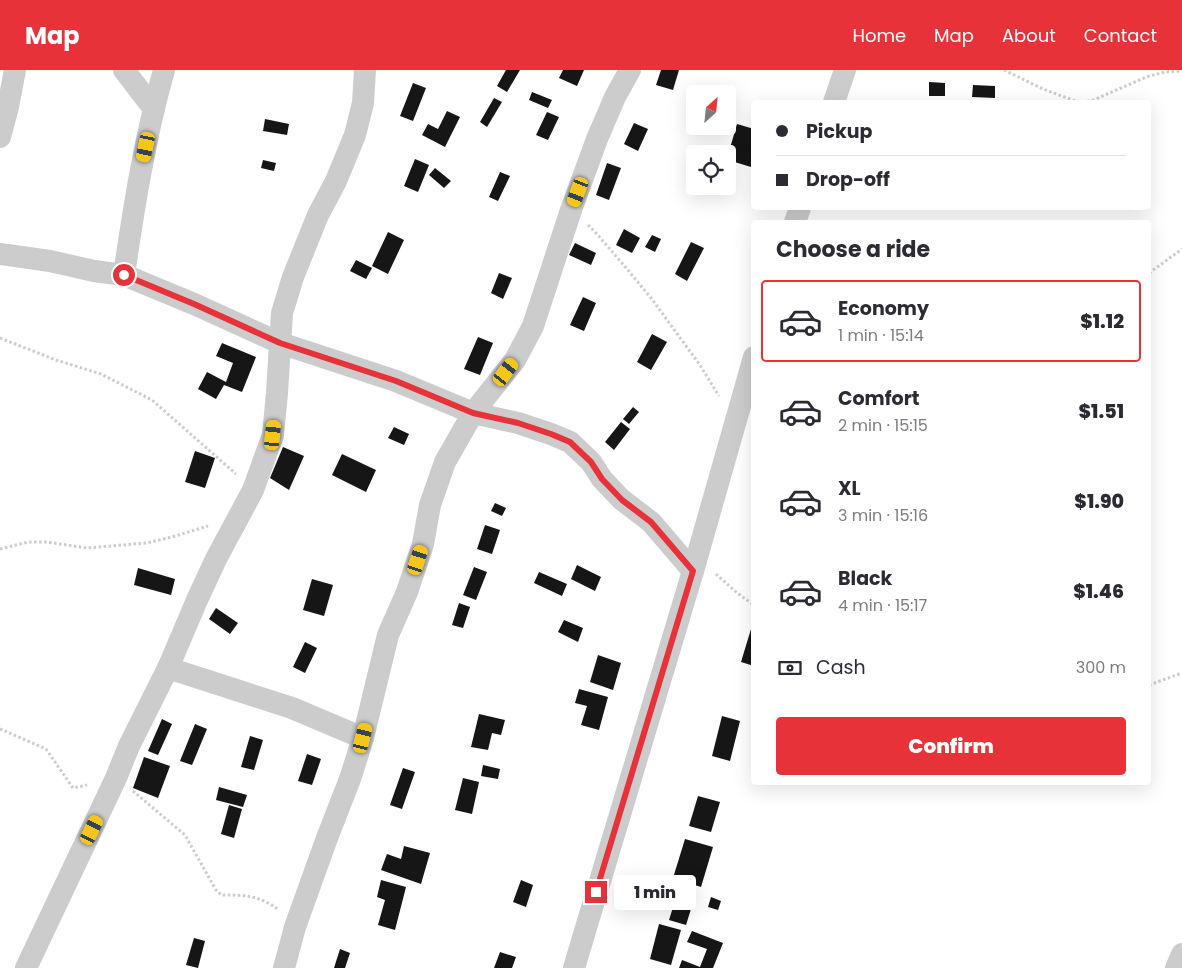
<!DOCTYPE html>
<html lang="en">
<head>
<meta charset="utf-8">
<style>
	body { margin:0; font-family:Poppins,sans-serif; background:#f2f2f3; color:#2b2b33; height:100vh; display:flex; flex-direction:column; font-size:19px; white-space:nowrap }
	* { box-sizing:border-box; margin:0 }
	p { font-size:16px; color:#7c7c81 }
	.icon { flex:none; width:28px; height:28px; fill:none; stroke:currentColor; stroke-width:2; stroke-linecap:round; stroke-linejoin:round }
	.map { position:relative; flex:1; overflow:hidden }
	.drawer { position:absolute; left:751px; top:150px; width:400px; height:565px; display:flex; flex-direction:column; background:#fff; border-radius:5px; box-shadow:0 5px 20px #0002 }
	.drawer>* { flex:none }
	.banner { position:absolute; left:751px; top:30px; width:400px; height:110px; border-radius:5px; box-shadow:0 5px 20px #0002; display:grid; align-content:center; height:110px; padding:0 25px; background:#fff }
	.needle { width:32px; rotate:27deg }
	.buttons { position:absolute; left:686px; top:15px; display:grid; gap:10px }
	.buttons a { display:grid; place-items:center; width:50px; height:50px; border-radius:5px; background:#fff; box-shadow:0 5px 20px #0002; font-size:25px }
	.end { position:absolute; width:22px; height:22px; margin:-11px; border:6px solid #e63238; background:#fff; box-shadow:0 0 0 2px #fff }
	.from { border-radius:50% }
	.bubble { position:absolute; height:35px; border-radius:5px; background:#fff; box-shadow:0 5px 20px #0002; font-size:16px; font-weight:800; line-height:35px; text-align:center }
	.car { position:absolute; width:15px; height:30px; margin:-15px -8px; border-radius:6px; box-shadow:0 0 4px 1px #0007; background:linear-gradient(#f5c518 24%,#345 0 40%,#f5c518 0 76%,#345 0 86%,#f5c518 0) }
	.banner b { display:flex; align-items:center; gap:18px; height:48px; font-size:19px }
	.banner b+b { border-top:1px solid #e1e1e2 }
	.banner i { width:12px; height:12px; background:#2b2b33 }
	ul { padding:0; list-style:none }
	li { display:flex; align-items:center; gap:15px; height:82px; margin:0 10px 8px; padding:0 15px; border:2px solid transparent; border-radius:5px }
	li div { flex:1 }
	li b { display:block; font-size:19px }
	li em { font-style:normal; font-weight:800 }
	li.selected { border-color:#e63238 }
	li>.icon { width:45px; height:45px; stroke-width:1.5 }
	h2 { padding:0 25px; font-size:22px; line-height:60px }
	.pay { display:flex; align-items:center; gap:12px; height:55px; padding:0 25px; font-size:19px }
	.pay p { margin-inline-start:auto }
	.cta { display:flex; gap:10px; margin-top:auto; padding:10px 25px }
	.cta a { flex:1; height:58px; border-radius:5px; background:#e63238; color:#fff; font-size:20px; font-weight:800; line-height:58px; text-align:center }
	header { display:flex; align-items:center; gap:30px; box-sizing:border-box; height:70px; padding:0 25px; background:#e63238; color:#fff }
	header strong { font-size:24px }
	nav { display:flex; gap:28px; margin-inline-start:auto; font-size:18px }
	.map>svg:first-child { display:block }
</style>
</head>
<body>
<header>
<strong>Map</strong>
<nav><a>Home</a><a>Map</a><a>About</a><a>Contact</a></nav>
</header>
<div class="map">
<svg width="1182" height="898" viewBox="0 0 1182 898">
	<rect width="100%" height="100%" fill="#fff"/>
	<g fill="#161616">
		<polygon points="506,0 520,0 507,22 497,16"/>
		<polygon points="563,0 584,0 577,16 559,8"/>
		<polygon points="661,0 679,0 673,20 656,15"/>
		<polygon points="929,12 945,13 945,26 929,26"/>
		<polygon points="413,13 426,18 413,51 400,46"/>
		<polygon points="973,15 995,16 995,28 972,27"/>
		<polygon points="532,22 552,30 548,38 529,30"/>
		<polygon points="494,28 502,32 487,57 480,52"/>
		<polygon points="447,41 460,47 445,77 422,65 428,54 438,59"/>
		<polygon points="547,42 559,47 548,70 536,65"/>
		<polygon points="265,49 289,54 287,65 263,61"/>
		<polygon points="634,53 648,59 638,81 624,74"/>
		<polygon points="737,54 754,59 754,87 751,97 728,90 728,85"/>
		<polygon points="415,89 429,95 418,122 404,116"/>
		<polygon points="263,90 276,93 274,101 261,98"/>
		<polygon points="607,93 621,98 609,130 596,125"/>
		<polygon points="435,98 451,111 444,118 429,105"/>
		<polygon points="500,102 510,106 498,131 489,127"/>
		<polygon points="624,159 640,168 632,183 616,175"/>
		<polygon points="388,162 404,170 388,204 372,196"/>
		<polygon points="652,165 661,169 655,182 645,177"/>
		<polygon points="691,172 704,178 687,211 675,204"/>
		<polygon points="575,173 596,183 591,195 569,185"/>
		<polygon points="356,190 372,198 366,209 350,201"/>
		<polygon points="499,203 512,208 503,229 491,223"/>
		<polygon points="583,227 596,233 584,261 570,255"/>
		<polygon points="652,264 667,272 651,300 637,292"/>
		<polygon points="478,267 493,273 480,305 464,299"/>
		<polygon points="222,273 256,287 242,322 224,315 216,329 198,319 207,302 226,312 233,293 216,286"/>
		<polygon points="633,337 639,342 629,354 623,349"/>
		<polygon points="621,352 630,359 614,380 605,372"/>
		<polygon points="394,357 409,364 404,375 388,368"/>
		<polygon points="283,377 304,386 289,420 270,408"/>
		<polygon points="195,381 215,388 205,418 185,412"/>
		<polygon points="342,384 376,400 366,422 332,405"/>
		<polygon points="495,433 506,438 502,446 491,441"/>
		<polygon points="485,455 500,460 492,484 477,479"/>
		<polygon points="577,495 601,507 595,521 571,509"/>
		<polygon points="474,497 487,502 476,530 463,525"/>
		<polygon points="138,498 175,509 171,525 134,515"/>
		<polygon points="539,502 567,514 562,526 534,513"/>
		<polygon points="312,509 333,515 324,546 303,540"/>
		<polygon points="459,533 470,537 463,558 452,555"/>
		<polygon points="216,538 238,553 230,564 209,549"/>
		<polygon points="564,550 583,558 578,572 558,562"/>
		<polygon points="751,559 754,560 754,596 741,592"/>
		<polygon points="305,572 317,578 305,603 293,597"/>
		<polygon points="598,585 621,593 613,620 590,612"/>
		<polygon points="579,619 608,627 599,660 581,655 587,636 575,633"/>
		<polygon points="479,644 505,650 501,665 492,663 488,680 471,677"/>
		<polygon points="722,646 740,651 730,691 712,686"/>
		<polygon points="162,649 172,654 158,685 148,681"/>
		<polygon points="195,654 207,659 192,695 180,691"/>
		<polygon points="250,666 263,670 254,700 241,697"/>
		<polygon points="307,684 321,689 312,715 298,711"/>
		<polygon points="144,687 170,696 158,728 133,718"/>
		<polygon points="483,695 500,699 498,709 481,706"/>
		<polygon points="403,698 415,702 402,739 390,735"/>
		<polygon points="463,708 479,712 472,744 455,740"/>
		<polygon points="219,717 247,725 243,737 216,730"/>
		<polygon points="698,726 720,732 711,762 689,756"/>
		<polygon points="229,735 242,739 234,768 221,764"/>
		<polygon points="685,769 713,777 701,817 673,808"/>
		<polygon points="404,776 430,783 421,814 381,800 387,784 401,789"/>
		<polygon points="381,810 406,817 395,860 378,855 385,830 377,827"/>
		<polygon points="521,810 533,815 526,837 513,832"/>
		<polygon points="678,821 695,826 686,855 669,850"/>
		<polygon points="711,827 721,831 718,840 708,837"/>
		<polygon points="659,854 681,860 671,895 650,889"/>
		<polygon points="692,861 723,873 713,898 679,898 682,890 700,897 707,879 687,872"/>
		<polygon points="194,868 205,871 198,898 186,895"/>
		<polygon points="340,879 350,883 345,898 334,898"/>
		<polygon points="500,882 516,887 512,898 494,898"/>
	</g>
	<g fill="none" stroke-linecap="round" stroke-linejoin="round">
		<g stroke="#ccc" stroke-width="3" stroke-dasharray="2.5 2.5" stroke-linecap="butt">
			<polyline points="1004,0 1043,19 1078,32 1091,31 1146,7 1165,2 1182,1"/>
			<polyline points="588,155 597,164 627,199 651,228 700,295 719,326"/>
			<polyline points="1149,203 1182,179"/>
			<polyline points="0,268 56,290 101,304 152,330 236,404"/>
			<polyline points="0,479 28,472 47,472 87,478 146,473 172,467 208,456"/>
			<polyline points="716,504 736,522 754,535"/>
			<polyline points="1149,615 1182,603"/>
			<polyline points="0,659 46,679 73,718 87,715"/>
			<path d="M 133,721 L 185,765 L 216,820 L 221,825 C 245,825 257,825 278,839"/>
		</g>
		<g stroke="#ccc" stroke-width="22">
			<polyline points="124,0 154,39"/>
			<polyline points="834,32 845,0"/>
			<polyline points="0,67 8,37 15,0"/>
			<polyline points="795,152 800,138"/>
			<polyline points="0,184 50,191 94,201 124,205 194,234 280,273 396,311 473,343 518,353 551,364 570,372 591,392 602,409 621,429 651,452 693,501"/>
			<path d="M 124,205 C 134,136 145,67 164,0"/>
			<polyline points="168,598 292,638 363,668"/>
			<polyline points="26,898 116,708 129,676 168,598 197,530 216,489 253,420 273,365 277,323 282,243 293,207 318,145 336,111 355,65 363,33 365,0"/>
			<polyline points="284,898 295,857 327,768 350,709 363,668 388,565 407,522 423,474 430,435 445,392 473,343 515,290 533,256 571,140 597,69 615,27 630,0"/>
			<polyline points="574,898 693,501 754,287"/>
			<polyline points="1176,898 1182,884"/>
		</g>
	</g>
	<g fill="none" stroke-linecap="round" stroke-linejoin="round">
		<polyline stroke="#e63238" stroke-width="6" points="124,205 194,234 280,273 396,311 473,343 518,353 551,364 570,372 591,392 602,409 622,430 651,452 693,501 596,822"/>
	</g>
</svg>
<div class="buttons">
<a><svg class="needle" viewBox="-14 -14 28 28"><path d="M0-13l5 13h-10z" fill="#e53935"/><path d="M0 13l5-13h-10z" fill="#7c7c81"/></svg></a>
<a><svg class="icon" aria-label="locate" viewBox="0 0 24 24"><circle cx="12" cy="12" r="6"/><path d="M12 2v4M12 18v4M2 12h4M18 12h4"/></svg></a>
</div>
<i class="end from" style="left:124px;top:205px"></i>
<i class="end" style="left:596px;top:822px"></i>
<div class="bubble" style="left:614px;top:805px;width:82px">1 min</div>
<i class="car" style="left:146px;top:77px;rotate:192deg"></i>
<i class="car" style="left:578px;top:122px;rotate:201deg"></i>
<i class="car" style="left:506px;top:302px;rotate:37deg"></i>
<i class="car" style="left:273px;top:365px;rotate:6deg"></i>
<i class="car" style="left:418px;top:490px;rotate:18deg"></i>
<i class="car" style="left:363px;top:668px;rotate:14deg"></i>
<i class="car" style="left:92px;top:760px;rotate:26deg"></i>
<div class="banner">
<b><i class="from"></i>Pickup</b>
<b><i></i>Drop-off</b>
</div>
<section class="drawer">
<h2>Choose a ride</h2>
<ul>
<li class="selected"><svg class="icon" aria-label="car" viewBox="0 0 24 24"><path d="M5 17H2v-5l4-1 3-4h7l3 4 3 1v5h-3M9 17h6M6 11h13"/><circle cx="7" cy="17" r="2"/><circle cx="17" cy="17" r="2"/></svg><div><b>Economy</b><p>1 min · 15:14</p></div><em>$1.12</em></li>
<li><svg class="icon" aria-label="car" viewBox="0 0 24 24"><path d="M5 17H2v-5l4-1 3-4h7l3 4 3 1v5h-3M9 17h6M6 11h13"/><circle cx="7" cy="17" r="2"/><circle cx="17" cy="17" r="2"/></svg><div><b>Comfort</b><p>2 min · 15:15</p></div><em>$1.51</em></li>
<li><svg class="icon" aria-label="car" viewBox="0 0 24 24"><path d="M5 17H2v-5l4-1 3-4h7l3 4 3 1v5h-3M9 17h6M6 11h13"/><circle cx="7" cy="17" r="2"/><circle cx="17" cy="17" r="2"/></svg><div><b>XL</b><p>3 min · 15:16</p></div><em>$1.90</em></li>
<li><svg class="icon" aria-label="car" viewBox="0 0 24 24"><path d="M5 17H2v-5l4-1 3-4h7l3 4 3 1v5h-3M9 17h6M6 11h13"/><circle cx="7" cy="17" r="2"/><circle cx="17" cy="17" r="2"/></svg><div><b>Black</b><p>4 min · 15:17</p></div><em>$1.46</em></li>
</ul>
<div class="pay"><svg class="icon" aria-label="cash" viewBox="0 0 24 24"><path d="M3 7h18v10H3z"/><circle cx="12" cy="12" r="2"/></svg>Cash<p>300 m</p></div>
<div class="cta"><a>Confirm</a></div>
</section>
</div>
</body>
</html>
